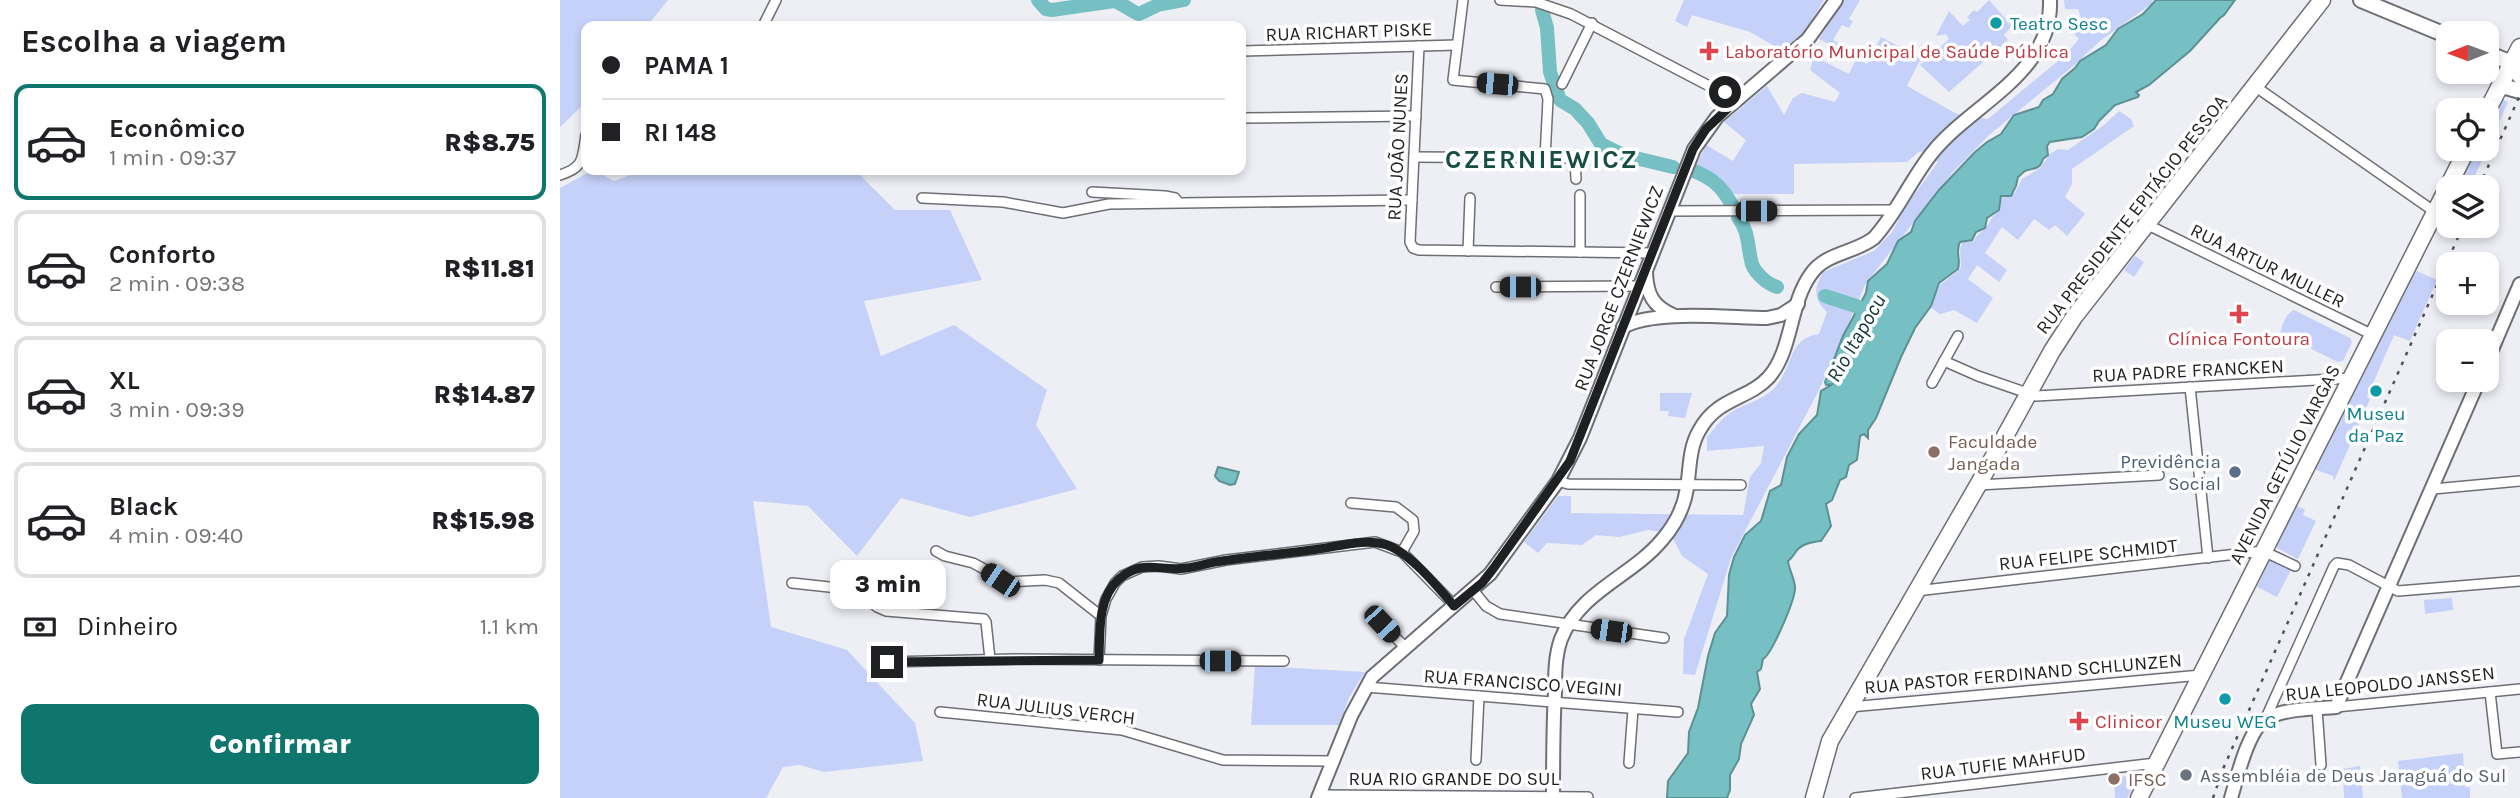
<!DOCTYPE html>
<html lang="pt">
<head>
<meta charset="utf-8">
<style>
	body { margin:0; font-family:Karla,sans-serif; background:#f6f6f6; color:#202124; height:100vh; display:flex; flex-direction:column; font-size:26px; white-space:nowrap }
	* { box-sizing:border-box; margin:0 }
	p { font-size:23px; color:#757577 }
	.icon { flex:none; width:38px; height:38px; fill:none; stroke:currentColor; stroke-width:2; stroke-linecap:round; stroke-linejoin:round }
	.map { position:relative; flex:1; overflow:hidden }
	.sheet { display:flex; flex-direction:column; background:#fff; width:560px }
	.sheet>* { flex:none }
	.top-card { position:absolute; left:21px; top:21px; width:665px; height:154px; border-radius:14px; box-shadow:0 4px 10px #0003; display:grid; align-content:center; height:154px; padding:0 21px; background:#fff }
	.needle { width:46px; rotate:269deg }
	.tools { position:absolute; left:1876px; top:21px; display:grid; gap:14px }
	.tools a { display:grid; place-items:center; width:63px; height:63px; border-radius:14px; background:#fff; box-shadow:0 4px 10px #0003; font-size:35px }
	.end { position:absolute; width:32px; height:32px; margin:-16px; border:9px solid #1f2022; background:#fff; box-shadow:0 0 0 4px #fff }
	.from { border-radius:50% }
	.bubble { position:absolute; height:49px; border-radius:14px; background:#fff; box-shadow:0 4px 10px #0003; font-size:23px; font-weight:800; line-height:49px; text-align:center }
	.car { position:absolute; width:21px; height:42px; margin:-21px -10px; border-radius:9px; box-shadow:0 0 5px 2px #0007; background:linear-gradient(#222 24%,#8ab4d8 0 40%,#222 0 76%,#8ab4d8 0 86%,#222 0) }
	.top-card b { display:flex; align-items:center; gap:24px; height:66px; font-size:26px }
	.top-card b+b { border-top:2px solid #e0e0e0 }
	.top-card i { width:18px; height:18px; background:#202124 }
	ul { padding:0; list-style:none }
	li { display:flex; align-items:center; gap:21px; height:116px; margin:0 14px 10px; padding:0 7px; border:4px solid #e0e0e0; border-radius:14px }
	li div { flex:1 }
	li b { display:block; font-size:26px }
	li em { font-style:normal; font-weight:800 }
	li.active { border-color:#0f766e }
	li>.icon { width:63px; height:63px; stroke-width:1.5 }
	h2 { padding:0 21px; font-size:32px; line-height:84px }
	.pay { display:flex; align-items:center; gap:18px; height:77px; padding:0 21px; font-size:26px }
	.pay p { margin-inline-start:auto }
	.primary-button { display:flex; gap:14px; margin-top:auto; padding:14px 21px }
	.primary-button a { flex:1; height:80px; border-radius:14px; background:#0f766e; color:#fff; font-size:28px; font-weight:800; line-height:80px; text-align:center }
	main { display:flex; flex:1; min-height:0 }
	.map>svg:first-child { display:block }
</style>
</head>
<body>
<main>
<section class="sheet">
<h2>Escolha a viagem</h2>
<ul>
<li class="active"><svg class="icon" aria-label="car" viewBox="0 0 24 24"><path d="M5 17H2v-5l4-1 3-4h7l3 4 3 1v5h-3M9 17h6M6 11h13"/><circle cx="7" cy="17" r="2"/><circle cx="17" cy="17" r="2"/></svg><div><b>Econômico</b><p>1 min · 09:37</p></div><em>R$8.75</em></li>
<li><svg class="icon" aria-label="car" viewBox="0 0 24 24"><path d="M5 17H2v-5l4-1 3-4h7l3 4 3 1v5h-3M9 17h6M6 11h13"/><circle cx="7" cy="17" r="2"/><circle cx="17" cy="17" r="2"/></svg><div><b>Conforto</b><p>2 min · 09:38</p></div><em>R$11.81</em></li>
<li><svg class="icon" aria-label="car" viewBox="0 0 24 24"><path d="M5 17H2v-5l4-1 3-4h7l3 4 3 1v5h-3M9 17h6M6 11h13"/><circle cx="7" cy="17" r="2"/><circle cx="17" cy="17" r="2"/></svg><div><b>XL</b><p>3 min · 09:39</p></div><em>R$14.87</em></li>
<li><svg class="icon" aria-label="car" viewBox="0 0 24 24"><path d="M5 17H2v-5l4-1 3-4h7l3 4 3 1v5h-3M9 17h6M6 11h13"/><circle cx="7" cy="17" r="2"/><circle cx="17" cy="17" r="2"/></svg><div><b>Black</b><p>4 min · 09:40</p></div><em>R$15.98</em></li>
</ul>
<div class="pay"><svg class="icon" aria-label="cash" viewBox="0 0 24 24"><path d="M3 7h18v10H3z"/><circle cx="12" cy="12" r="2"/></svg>Dinheiro<p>1.1 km</p></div>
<div class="primary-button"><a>Confirmar</a></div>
</section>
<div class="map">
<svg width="1960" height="798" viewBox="0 0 1960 798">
	<rect width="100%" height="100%" fill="#edeff5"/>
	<g fill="#c5d1f9">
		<polygon points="0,0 108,0 87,26 26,26 26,102 0,127"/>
		<polygon points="1124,0 1264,0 1245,31 1223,51 1190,32 1132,15 1127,27 1115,21"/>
		<polygon points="1284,0 1300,0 1289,19 1293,21 1289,28 1282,25 1273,40 1290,50 1288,54 1259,39"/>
		<polygon points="1429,0 1452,26 1444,35 1448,40 1389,92 1360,65 1389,39 1386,34 1376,36 1389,11 1403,26 1410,20 1407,17 1414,10 1417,12"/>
		<path d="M 1504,0 L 1593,0 L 1591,4 L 1540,41 L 1512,67 L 1429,135 L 1392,173 L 1306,283 L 1259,390 L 1171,558 L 1135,675 L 1123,674 L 1124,639 L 1148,574 L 1122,556 L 1110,533 L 1088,530 L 1059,537 L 1036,535 L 1022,545 L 987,543 L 978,553 L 964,542 L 998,496 L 1011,496 L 1011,513 L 1183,515 L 1190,477 L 1201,463 L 1204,446 L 1147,451 L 1147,437 C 1154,429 1161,419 1170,413 C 1185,403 1205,400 1217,385 C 1233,365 1229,338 1259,334 L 1267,312 C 1253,300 1254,287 1263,272 L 1314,251 L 1332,232 L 1346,206 L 1378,162 L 1360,151 L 1347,162 L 1234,164 L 1234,194 L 1173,194 L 1172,204 L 1164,204 C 1158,186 1148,182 1131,176 L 1146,145 L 1173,161 L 1186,140 L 1164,122 L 1207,86 L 1224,115 L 1233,98 L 1242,93 L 1275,102 L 1280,93 L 1250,70 L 1253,60 L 1261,60 L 1289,74 L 1296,59 L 1307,64 L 1321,37 L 1361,58 L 1347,86 L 1397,114 L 1428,119 L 1504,56 L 1519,39 L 1512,32 L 1523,23 L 1518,9 L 1505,9 Z"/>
		<polygon points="1940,98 1948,102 1910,187 1895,187 1914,149 1927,149 1927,124"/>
		<path d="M 1559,111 L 1571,119 L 1574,126 L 1512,169 L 1512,184 L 1505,197 L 1525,214 L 1507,236 L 1495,225 L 1489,230 L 1474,219 L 1458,240 L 1442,227 L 1425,253 L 1447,270 L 1439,282 L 1417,265 L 1408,279 L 1433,298 L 1417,323 L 1394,310 L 1380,314 L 1370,307 L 1380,285 L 1401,268 L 1400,248 L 1403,242 L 1413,241 C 1417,235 1421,233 1425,228 C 1433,220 1428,219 1440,210 L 1442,198 L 1455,193 L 1462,179 L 1480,168 L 1490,154 L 1498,149 L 1508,150 L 1544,125 Z"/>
		<polygon points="33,170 54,181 84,170 295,170 335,210 390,210 422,280 304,301 321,356 394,325 487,390 476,425 517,489 410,517 341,498 297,556 248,506 193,501 211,627 287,650 355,723 363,761 264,772 240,765 223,767 206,798 0,798 0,188"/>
		<polygon points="1575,256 1584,262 1574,277 1564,270"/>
		<polygon points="1854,270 1877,280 1850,341 1834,335 1807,397 1810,399 1774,481 1773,476 1754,469"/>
		<path d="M 1734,310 L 1790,338 L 1792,342 L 1783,361 L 1778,362 L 1721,334 C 1720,327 1727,312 1734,310 Z"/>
		<polygon points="1100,393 1132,393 1125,418 1108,416 1109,411 1100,411"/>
		<polygon points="1735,505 1745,510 1743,515 1756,521 1738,559 1717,548 1717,545"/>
		<polygon points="1710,558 1732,568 1717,597 1697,587"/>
		<polygon points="1892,598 1893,610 1865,614 1864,600"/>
		<polygon points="695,666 805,672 789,698 779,725 691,725"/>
		<polygon points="1903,753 1905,787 1910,787 1910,798 1842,798 1838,761"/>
		<polygon points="1800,766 1803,798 1784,798 1783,769"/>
		<polygon points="1580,774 1567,798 1555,798 1554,778"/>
	</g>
	<g fill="#76c0c3" stroke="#5c9093" stroke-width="2">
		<path d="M 1596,0 L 1675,0 L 1664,15 L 1660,18 L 1630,51 L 1589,85 L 1576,92 L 1579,95 L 1578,97 L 1555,105 L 1539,121 L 1534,129 L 1522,137 L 1490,142 L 1487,146 L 1488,155 L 1483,159 C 1480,170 1473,168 1465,171 C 1462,173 1461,175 1458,177 L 1456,186 L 1451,196 L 1441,196 L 1439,210 L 1427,218 L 1425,228 L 1416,232 L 1412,240 L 1400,242 C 1395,251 1401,259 1398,269 L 1379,283 L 1371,306 L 1355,328 L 1341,357 L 1316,418 L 1308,430 L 1308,438 L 1304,434 L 1300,436 L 1297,460 L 1289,465 L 1286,477 L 1280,480 L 1272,500 L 1266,504 L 1271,526 L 1261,541 C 1251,542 1240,544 1235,553 C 1233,556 1231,559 1228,561 C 1229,570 1235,579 1235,588 C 1235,600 1212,654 1203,659 L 1201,669 L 1197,672 L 1200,689 L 1191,704 L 1194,715 L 1181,744 L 1179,759 L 1170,775 L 1170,790 L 1167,798 L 1107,798 L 1108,781 L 1128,753 L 1129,732 L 1138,708 L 1148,656 L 1155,633 L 1167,616 L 1169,575 L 1174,557 L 1185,535 L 1201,521 L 1210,491 L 1221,485 L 1227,457 L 1239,434 L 1257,415 L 1261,391 L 1273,384 L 1266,385 L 1265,382 L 1283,336 L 1306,293 L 1308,281 L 1327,264 L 1338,241 L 1351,232 L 1355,221 L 1379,190 L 1414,153 L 1427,142 L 1441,134 L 1454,115 L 1479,107 L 1483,100 L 1493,94 L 1502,79 L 1515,68 L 1520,61 L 1546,45 L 1558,29 L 1583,14 Z"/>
		<polygon points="658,467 679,472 675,484 670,485 659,481 655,476"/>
	</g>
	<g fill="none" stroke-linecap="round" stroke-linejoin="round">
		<g stroke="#76c0c3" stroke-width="14">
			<path d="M 478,0 L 486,9 L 492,10 L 554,1 C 564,4 570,11 579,14 L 598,5 L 624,0"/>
			<polyline points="982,10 987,28 990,72 1000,100 1015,109 1028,123 1041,144 1063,155 1113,167"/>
			<path d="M 1134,171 C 1154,179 1163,188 1173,207"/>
			<path d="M 1178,217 C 1189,233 1187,242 1191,260 C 1192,271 1207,284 1217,287"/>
			<polyline points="1265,296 1299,307"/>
		</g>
		<g stroke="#6d6f74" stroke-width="12">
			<g id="street">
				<polyline points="903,0 893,80 985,89 988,99 985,158"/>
				<polyline points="940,0 976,2 1011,14 1176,100"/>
				<polyline points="203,26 216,0"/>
				<polyline points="859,46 850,242 853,248 859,250 1092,253"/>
				<polyline points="681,51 897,45"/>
				<polyline points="1002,84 1032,23"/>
				<polyline points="1696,87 1875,212"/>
				<polyline points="681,118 856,116"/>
				<polyline points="854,157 1015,158 1016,179"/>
				<path d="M 0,175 C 25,167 22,158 26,135"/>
				<polyline points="532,192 605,196 615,198 618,202"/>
				<polyline points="1020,195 1020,252"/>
				<polyline points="362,198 443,202 503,213 549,204 852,200"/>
				<polyline points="1108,211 1334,210"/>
				<polyline points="1588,225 1813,335"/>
				<polyline points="908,251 910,198"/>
				<polyline points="936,287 1079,286"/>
				<polyline points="1384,361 1418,376 1476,396 1791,378"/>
				<polyline points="1372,383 1398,336"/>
				<polyline points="1630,387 1648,558"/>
				<polyline points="998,481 1008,484 1181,485"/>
				<polyline points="1418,485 1599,475"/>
				<polyline points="1873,489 1960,481"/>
				<polyline points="791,503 836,507 853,520 854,531 842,552"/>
				<polyline points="376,551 385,556 413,563 448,582 485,580 499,583 541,616"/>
				<polyline points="232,583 297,590 317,607 326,611 424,619 426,622 430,659"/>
				<polyline points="913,590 926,606 940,614 1104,638"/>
				<polyline points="1356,591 1703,551 1735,566"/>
				<polyline points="822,624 845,647"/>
				<polyline points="539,660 541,616 546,599 555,583 562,576 582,567 599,566 621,569 666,560 815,542 842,552 894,605"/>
				<polyline points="327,662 455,659 724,661"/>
				<polyline points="806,687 1118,712"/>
				<polyline points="1930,692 1937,754 1960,752"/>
				<polyline points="1290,707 1641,675"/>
				<polyline points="1776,707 1960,689"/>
				<polyline points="1757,709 1761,765"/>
				<polyline points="380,712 562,730 663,760 773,761"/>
				<polyline points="1705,720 1774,566 1777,563 1789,565 1838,591 1960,581"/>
				<polyline points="916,760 919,696"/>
				<polyline points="1069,763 1073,709"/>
				<polyline points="760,795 1028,797"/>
				<polyline points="1295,798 1596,763"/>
			</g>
		</g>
		<g stroke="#6d6f74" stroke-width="16">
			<g id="secondary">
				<path d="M 1086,273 C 1087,295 1093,306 1113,315"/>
				<path d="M 1063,327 C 1094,309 1170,318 1207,318 L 1221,315 L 1238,304"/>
				<polyline points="1927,361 1960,284"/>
				<polyline points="758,798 791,716 812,677 930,574 998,481 1020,438 1134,149 1157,117 1248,39 1276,0"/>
				<path d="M 993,798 C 993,763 993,727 995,692 C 995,674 995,656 1001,639 C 1020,591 1071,577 1102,540 C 1115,525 1124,508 1127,488 C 1130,469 1129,448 1139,431 C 1157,397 1188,400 1209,377 C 1233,349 1229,304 1251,274 C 1265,253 1295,253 1314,238 C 1337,213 1351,179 1372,153 C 1412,103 1493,74 1490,0"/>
				<path d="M 1671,798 C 1677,778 1688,730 1706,719 C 1725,708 1755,709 1776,707 L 1919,380"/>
			</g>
		</g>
		<g stroke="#6d6f74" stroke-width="18">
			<g id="primary">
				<polyline points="1801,0 1888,36"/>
				<polyline points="1927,53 1952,63 1960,77"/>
				<polyline points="1939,88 1946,87 1960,91"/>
			</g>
		</g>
		<g stroke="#6d6f74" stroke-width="19">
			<g id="highway">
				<polyline points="1927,111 1960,47"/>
				<polyline points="1254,798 1270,741 1418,485 1492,351 1514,317 1762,0"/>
				<polyline points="1579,798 1907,149"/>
			</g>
		</g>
		<use href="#street" stroke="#fff" stroke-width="9"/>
		<use href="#secondary" stroke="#fff" stroke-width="12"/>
		<use href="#primary" stroke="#fff" stroke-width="14"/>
		<use href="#highway" stroke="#fff" stroke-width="16"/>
		<g stroke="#515255" stroke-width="2.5" stroke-dasharray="3.5 7" stroke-linecap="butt">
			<polyline points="1919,187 1960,95"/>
			<polyline points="1653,798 1663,769 1903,226"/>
		</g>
	</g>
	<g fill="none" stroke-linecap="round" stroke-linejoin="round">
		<path stroke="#1f2022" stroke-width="9" d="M 327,662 L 539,660 C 540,634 537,598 559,579 C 584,558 600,572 626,568 C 638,567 650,562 662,561 C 694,556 726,554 758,549 C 780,546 806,538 827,545 C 850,553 878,587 894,606 L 922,583 L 933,569 L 1010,461 L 1133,149 L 1146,129 L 1177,100 L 1165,92"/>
	</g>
	<g fill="#0f9aa8" stroke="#fff" stroke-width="2.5">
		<circle cx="1436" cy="23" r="7"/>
		<circle cx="1816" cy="391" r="7"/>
		<circle cx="1665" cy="699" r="7"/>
	</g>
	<g fill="#e0444e" stroke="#fff" stroke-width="2.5">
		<path d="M1145.5 40.5h7v7h7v7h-7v7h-7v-7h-7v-7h7z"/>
		<path d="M1675.5 303.5h7v7h7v7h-7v7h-7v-7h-7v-7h7z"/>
		<path d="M1515.5 710.5h7v7h7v7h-7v7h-7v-7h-7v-7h7z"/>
	</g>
	<g fill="#8d6e63" stroke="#fff" stroke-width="2.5">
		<circle cx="1374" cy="452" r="7"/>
		<circle cx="1554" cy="779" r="7"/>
	</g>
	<circle fill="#5c6f8a" stroke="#fff" stroke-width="2.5" cx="1675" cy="472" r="7"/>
	<circle fill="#6b7280" stroke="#fff" stroke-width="2.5" cx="1626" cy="775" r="7"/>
	<g text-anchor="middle" stroke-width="7" stroke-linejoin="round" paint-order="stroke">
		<g font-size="19" fill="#0d838f" stroke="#fff">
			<text x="1450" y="30" text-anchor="start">Teatro Sesc</text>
			<text x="1816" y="420">Museu<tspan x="1816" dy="22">da Paz</tspan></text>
			<text x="1665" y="728">Museu WEG</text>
		</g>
		<g font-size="19" fill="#1f2022" stroke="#fff">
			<text transform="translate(789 31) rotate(-2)" y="7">RUA RICHART PISKE</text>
			<text transform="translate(837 147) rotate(-87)" y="7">RUA JOÃO NUNES</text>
			<text transform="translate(1571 214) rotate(-52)" y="7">RUA PRESIDENTE EPITÁCIO PESSOA</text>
			<text transform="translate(1708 265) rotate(26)" y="7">RUA ARTUR MULLER</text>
			<text transform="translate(1058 288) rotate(-69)" y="7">RUA JORGE CZERNIEWICZ</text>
			<text transform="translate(1628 370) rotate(-3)" y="7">RUA PADRE FRANCKEN</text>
			<text transform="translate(1724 464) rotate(-63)" y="7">AVENIDA GETÚLIO VARGAS</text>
			<text transform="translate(1528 554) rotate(-6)" y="7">RUA FELIPE SCHMIDT</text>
			<text transform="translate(1463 673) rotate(-5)" y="7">RUA PASTOR FERDINAND SCHLUNZEN</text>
			<text transform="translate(963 682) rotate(4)" y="7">RUA FRANCISCO VEGINI</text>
			<text transform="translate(1830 683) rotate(-6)" y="7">RUA LEOPOLDO JANSSEN</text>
			<text transform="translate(496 708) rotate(7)" y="7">RUA JULIUS VERCH</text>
			<text transform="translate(1443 763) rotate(-7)" y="7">RUA TUFIE MAHFUD</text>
			<text x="894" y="785">RUA RIO GRANDE DO SUL</text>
		</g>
		<g font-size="19" fill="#be3a42" stroke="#fff" text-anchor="start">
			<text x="1165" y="58">Laboratório Municipal de Saúde Pública</text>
			<text x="1679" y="345" text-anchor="middle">Clínica Fontoura</text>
			<text x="1535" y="728">Clinicor</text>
		</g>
		<g font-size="19" fill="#785e54" stroke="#fff" text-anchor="start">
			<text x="1388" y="448">Faculdade<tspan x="1388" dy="22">Jangada</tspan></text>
			<text x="1568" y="786">IFSC</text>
		</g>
		<g font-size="19" fill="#4e5e75" stroke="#fff" text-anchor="end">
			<text x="1661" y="468">Previdência<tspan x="1661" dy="22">Social</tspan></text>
		</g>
		<g font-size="19" fill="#5b616d" stroke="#fff" text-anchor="start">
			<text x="1640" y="782">Assembléia de Deus Jaraguá do Sul</text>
		</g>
		<g font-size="21" font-style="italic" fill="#103536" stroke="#fff">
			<text transform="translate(1296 338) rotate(-60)" y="7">Rio Itapocu</text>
		</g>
		<g font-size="26" font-weight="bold" letter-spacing="2" fill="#174e43" stroke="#fff">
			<text x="982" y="168">CZERNIEWICZ</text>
		</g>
	</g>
</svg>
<div class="tools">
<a><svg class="needle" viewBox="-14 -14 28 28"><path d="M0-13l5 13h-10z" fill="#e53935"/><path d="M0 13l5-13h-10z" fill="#757577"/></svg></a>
<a><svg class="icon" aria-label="locate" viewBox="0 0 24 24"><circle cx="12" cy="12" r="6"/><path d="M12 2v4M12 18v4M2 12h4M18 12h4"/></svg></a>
<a><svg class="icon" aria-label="layers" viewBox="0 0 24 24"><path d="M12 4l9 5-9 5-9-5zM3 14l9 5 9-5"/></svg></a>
<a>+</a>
<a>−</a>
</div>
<i class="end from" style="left:1165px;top:92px"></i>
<i class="end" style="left:327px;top:662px"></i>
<div class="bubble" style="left:270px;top:560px;width:116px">3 min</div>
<i class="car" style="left:937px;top:84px;rotate:275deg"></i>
<i class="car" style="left:1196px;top:211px;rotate:90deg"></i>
<i class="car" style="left:960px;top:287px;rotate:270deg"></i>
<i class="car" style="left:440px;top:580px;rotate:304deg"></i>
<i class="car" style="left:822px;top:624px;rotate:137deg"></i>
<i class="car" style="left:1051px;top:631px;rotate:278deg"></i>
<i class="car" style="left:660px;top:661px;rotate:90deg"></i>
<div class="top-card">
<b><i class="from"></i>PAMA 1</b>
<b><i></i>RI 148</b>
</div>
</div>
</main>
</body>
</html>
